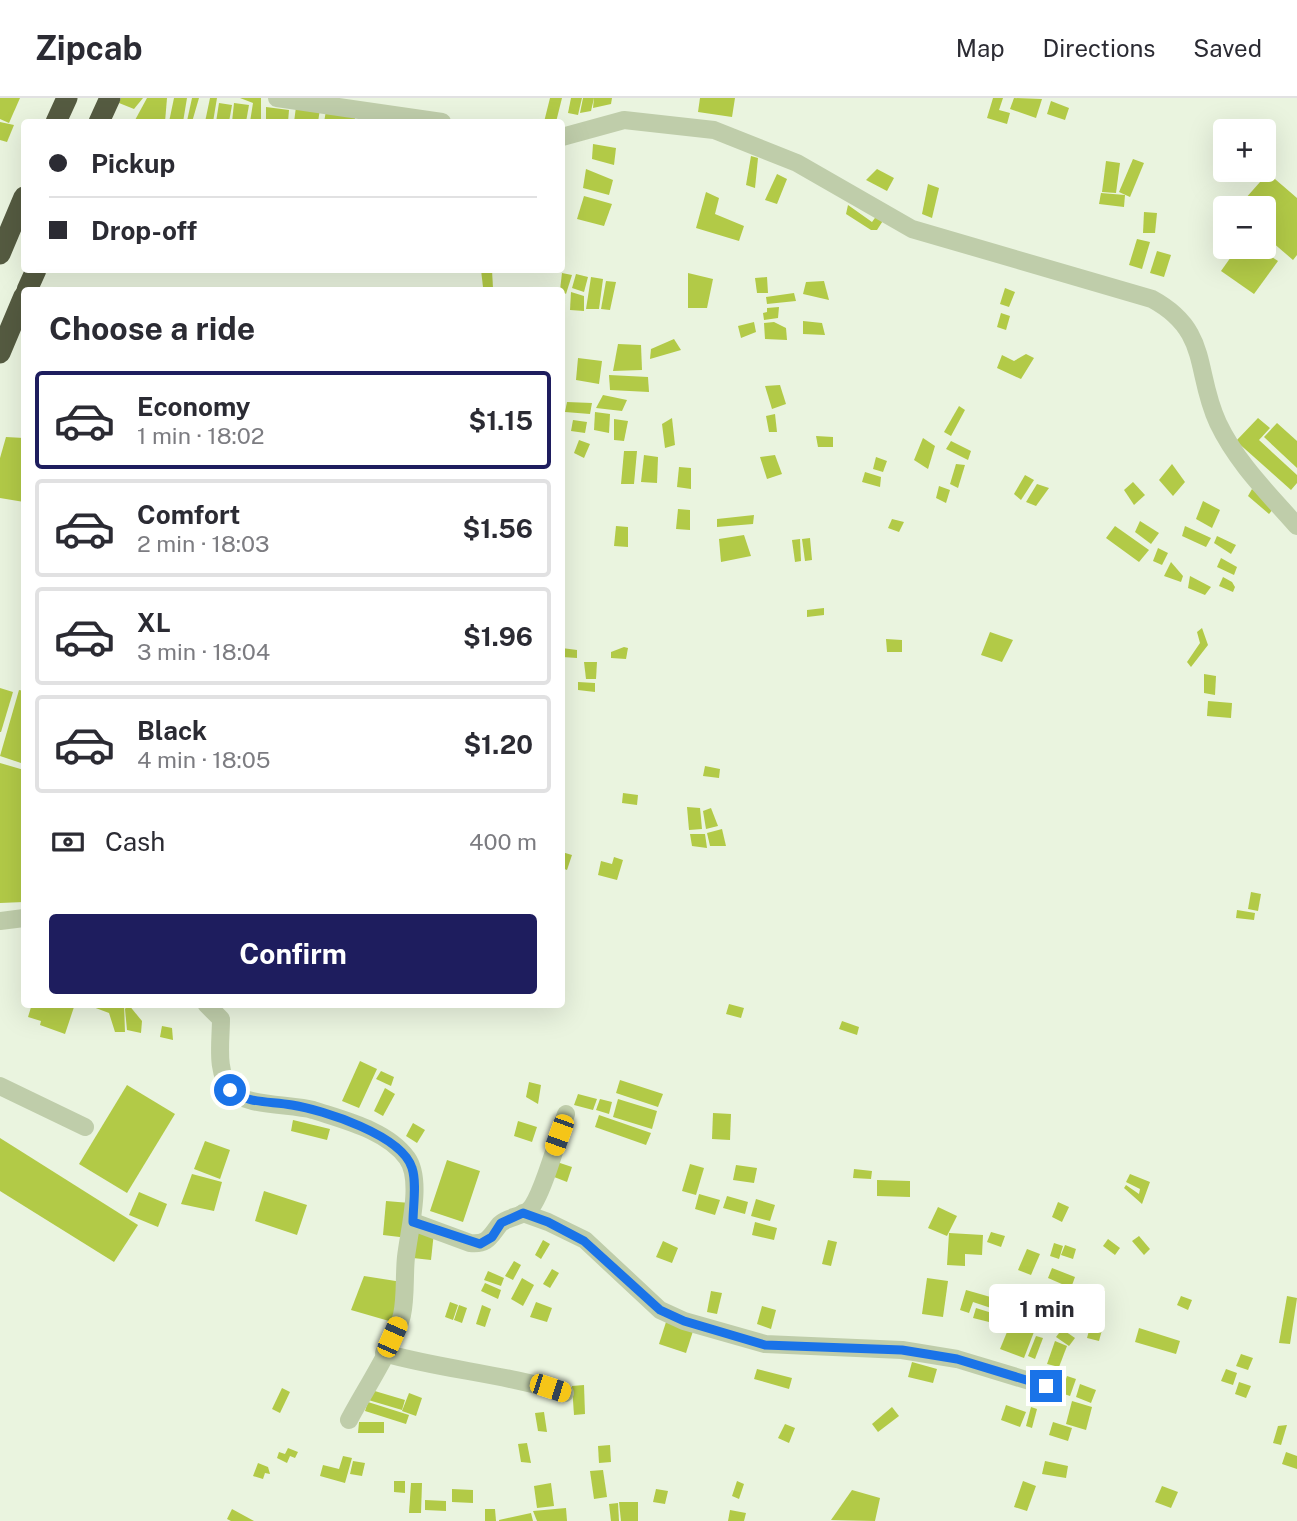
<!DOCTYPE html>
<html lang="en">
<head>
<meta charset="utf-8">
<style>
	body { margin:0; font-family:"Public Sans",sans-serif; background:#f2f2f3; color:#2b2b33; height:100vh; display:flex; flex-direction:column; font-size:26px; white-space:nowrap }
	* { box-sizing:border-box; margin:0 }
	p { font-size:23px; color:#7c7c81 }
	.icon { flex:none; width:38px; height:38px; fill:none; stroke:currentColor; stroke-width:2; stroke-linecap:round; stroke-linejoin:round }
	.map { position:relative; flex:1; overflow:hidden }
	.panel { position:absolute; left:21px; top:189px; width:544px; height:721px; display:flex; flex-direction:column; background:#fff; border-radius:7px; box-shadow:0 7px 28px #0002 }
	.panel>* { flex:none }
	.guide { position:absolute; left:21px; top:21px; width:544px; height:154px; border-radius:7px; box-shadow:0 7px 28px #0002; display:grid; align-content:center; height:154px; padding:0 28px; background:#fff }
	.fabs { position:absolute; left:1213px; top:21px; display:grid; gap:14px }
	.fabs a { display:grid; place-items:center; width:63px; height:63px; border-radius:7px; background:#fff; box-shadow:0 7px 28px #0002; font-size:35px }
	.end { position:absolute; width:32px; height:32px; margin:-16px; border:9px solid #1a73e8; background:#fff; box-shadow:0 0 0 4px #fff }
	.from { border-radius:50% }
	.bubble { position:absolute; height:49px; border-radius:7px; background:#fff; box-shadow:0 7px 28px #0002; font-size:23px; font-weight:700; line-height:49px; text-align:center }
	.car { position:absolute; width:21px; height:42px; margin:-21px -10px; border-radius:9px; box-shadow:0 0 5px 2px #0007; background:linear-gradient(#f5c518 24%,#345 0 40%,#f5c518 0 76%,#345 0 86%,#f5c518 0) }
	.guide b { display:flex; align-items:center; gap:24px; height:66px; font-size:26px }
	.guide b+b { border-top:2px solid #e1e1e2 }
	.guide i { width:18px; height:18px; background:#2b2b33 }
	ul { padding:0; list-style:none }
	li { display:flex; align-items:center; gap:21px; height:98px; margin:0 14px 10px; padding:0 14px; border:4px solid #e1e1e2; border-radius:7px }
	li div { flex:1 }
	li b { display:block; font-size:26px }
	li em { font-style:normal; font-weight:700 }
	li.current { border-color:#1e1d5e }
	li>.icon { width:63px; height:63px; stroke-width:1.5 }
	h2 { padding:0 28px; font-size:32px; line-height:84px }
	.pay { display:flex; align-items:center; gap:18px; height:77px; padding:0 28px; font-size:26px }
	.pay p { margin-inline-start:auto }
	.action { display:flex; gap:14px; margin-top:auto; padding:14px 28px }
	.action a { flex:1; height:80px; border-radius:7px; background:#1e1d5e; color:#fff; font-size:28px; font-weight:700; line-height:80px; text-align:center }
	header { display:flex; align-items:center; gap:42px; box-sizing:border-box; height:98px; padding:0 35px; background:#fff; border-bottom:2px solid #e1e1e2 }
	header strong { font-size:33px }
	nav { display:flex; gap:38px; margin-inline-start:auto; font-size:24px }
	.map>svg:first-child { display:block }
</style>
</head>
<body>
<header>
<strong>Zipcab</strong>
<nav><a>Map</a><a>Directions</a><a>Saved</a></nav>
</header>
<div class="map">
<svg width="1297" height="1423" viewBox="0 0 1297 1423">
	<rect width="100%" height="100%" fill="#eaf4df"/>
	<g fill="#b2ca47">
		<polygon points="0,0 20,0 9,25 0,21"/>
		<polygon points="121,0 143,0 134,11 119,5"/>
		<polygon points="147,0 167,0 165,24 134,24"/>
		<polygon points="174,0 187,0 183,24 169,24"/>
		<polygon points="192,0 199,0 192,24 187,23"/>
		<polygon points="210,0 217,0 213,24 205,24"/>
		<polygon points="240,0 261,0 261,24 250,24 253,5"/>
		<polygon points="550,0 562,0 556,24 544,24"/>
		<polygon points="571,0 582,0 578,17 568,15"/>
		<polygon points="583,0 594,0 591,13 580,15"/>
		<polygon points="594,0 612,0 611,6 593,10"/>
		<polygon points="700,0 735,0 732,19 698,14"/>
		<polygon points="993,0 1003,0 999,12 1010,15 1007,26 987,20"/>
		<polygon points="1014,0 1042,1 1036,20 1010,11"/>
		<polygon points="1051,3 1069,10 1065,22 1047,16"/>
		<polygon points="219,5 232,7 229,24 216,24"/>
		<polygon points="234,5 249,7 246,24 232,24"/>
		<polygon points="266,9 289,12 288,24 266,24"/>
		<polygon points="296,9 320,11 318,24 294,24"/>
		<polygon points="326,13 356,17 354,24 324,24"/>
		<polygon points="0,24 14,27 7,44 0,42"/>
		<polygon points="593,46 616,50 614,67 592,61"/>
		<polygon points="751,58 758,60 755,90 746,87"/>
		<polygon points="1133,61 1144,65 1130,99 1119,94"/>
		<polygon points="1106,63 1120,65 1116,95 1102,94"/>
		<polygon points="586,71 613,82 609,97 583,90"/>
		<polygon points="877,71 894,80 887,93 866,82"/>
		<polygon points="1268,75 1297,100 1297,157 1293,162 1264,137 1264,110 1237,110"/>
		<polygon points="777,76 787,81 777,106 765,102"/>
		<polygon points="928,86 939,90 932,120 922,116"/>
		<polygon points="706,94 719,100 715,116 744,128 739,143 696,130"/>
		<polygon points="1101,95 1125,97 1124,109 1099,106"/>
		<polygon points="584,98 612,106 604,128 577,121"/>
		<polygon points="848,107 872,124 880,113 886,118 877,132 871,132 846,116"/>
		<polygon points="1144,114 1157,115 1155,135 1143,135"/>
		<polygon points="1137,141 1150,144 1142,171 1129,167"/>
		<polygon points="1238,149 1257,149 1278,163 1254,196 1221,173"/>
		<polygon points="1157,153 1171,157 1164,179 1150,175"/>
		<polygon points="481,172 492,172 493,190 483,189"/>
		<polygon points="562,175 572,177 566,196 560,192"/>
		<polygon points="688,175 713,181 707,210 688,210"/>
		<polygon points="576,176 588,179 584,194 572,190"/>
		<polygon points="591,179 603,181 599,211 586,211"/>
		<polygon points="767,179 768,195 757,195 755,180"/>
		<polygon points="606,183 616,184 610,212 601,211"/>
		<polygon points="824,183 829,202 803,196 806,184"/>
		<polygon points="1005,190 1015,194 1009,209 1000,206"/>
		<polygon points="571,194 584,198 584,213 570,212"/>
		<polygon points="794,195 796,203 767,206 766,199"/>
		<polygon points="779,209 778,220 764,222 763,215 767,214 767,210"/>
		<polygon points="1001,215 1010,218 1006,232 997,229"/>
		<polygon points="803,223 822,225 825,237 803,236"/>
		<polygon points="754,224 756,234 741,240 738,228"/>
		<polygon points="774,224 786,230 787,242 765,241 764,225"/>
		<polygon points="674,241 681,252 650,261 651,251"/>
		<polygon points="618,246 641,247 642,272 613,273"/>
		<polygon points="1026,256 1034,260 1021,281 997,270 1002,257 1014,263"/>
		<polygon points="578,260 602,263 599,286 576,282"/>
		<polygon points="609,277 648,279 649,294 610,292"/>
		<polygon points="780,287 786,306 772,311 765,288"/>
		<polygon points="603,297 627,302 622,313 596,310"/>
		<polygon points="567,304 592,305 590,316 565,314"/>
		<polygon points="959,308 965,312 951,338 944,334"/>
		<polygon points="595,314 610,316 609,335 594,332"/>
		<polygon points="775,316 777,334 769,334 766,318"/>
		<polygon points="672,320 675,347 665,350 662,326"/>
		<polygon points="1258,320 1270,330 1259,342 1297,377 1297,385 1291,392 1236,343"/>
		<polygon points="614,321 628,323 624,343 614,342"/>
		<polygon points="573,322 587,324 585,335 571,333"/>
		<polygon points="1277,325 1297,343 1297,370 1264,339"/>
		<polygon points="816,338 833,339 833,349 818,349"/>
		<polygon points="6,339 24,340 24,404 0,400 0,360"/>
		<polygon points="923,340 935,348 928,371 914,362"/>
		<polygon points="579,342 590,346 584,360 574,355"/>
		<polygon points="951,343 971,353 968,362 946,351"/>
		<polygon points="624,353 637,353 634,386 621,386"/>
		<polygon points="644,357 658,359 657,385 641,384"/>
		<polygon points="775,357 782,376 767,381 760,359"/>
		<polygon points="876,359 887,363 883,374 873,371"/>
		<polygon points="956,366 965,367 958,390 950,386"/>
		<polygon points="1172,366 1185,384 1173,398 1159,382"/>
		<polygon points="679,369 691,370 691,391 677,389"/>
		<polygon points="865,374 881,379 880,389 862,384"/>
		<polygon points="1025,377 1034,382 1021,402 1014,396"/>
		<polygon points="1133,384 1145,397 1134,407 1124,392"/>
		<polygon points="1037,386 1049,390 1036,408 1026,404"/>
		<polygon points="939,388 950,392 946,405 936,400"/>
		<polygon points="1252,391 1275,409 1269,416 1248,398"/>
		<polygon points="1203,403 1220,412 1212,430 1196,421"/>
		<polygon points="678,411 690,412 690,432 676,431"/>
		<polygon points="754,417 753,426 717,429 717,421"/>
		<polygon points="892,421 904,424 899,434 888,430"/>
		<polygon points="1140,423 1159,435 1151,446 1135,434"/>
		<polygon points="616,428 628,429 628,449 614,448"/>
		<polygon points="1115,428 1149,452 1139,464 1106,440"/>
		<polygon points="1185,428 1211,440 1206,449 1182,438"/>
		<polygon points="744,437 751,458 721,464 719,441"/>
		<polygon points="1217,438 1236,447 1231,456 1214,445"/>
		<polygon points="810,440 812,462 805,463 802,441"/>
		<polygon points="800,441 801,463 795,464 792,442"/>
		<polygon points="1158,450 1168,455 1162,467 1153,463"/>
		<polygon points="1221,460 1237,469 1234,477 1217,469"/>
		<polygon points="1171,464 1183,478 1181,484 1164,478"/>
		<polygon points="1190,478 1211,489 1205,497 1188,490"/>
		<polygon points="1223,479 1232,484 1235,489 1233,494 1219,488"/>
		<polygon points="824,510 824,517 807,519 807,512"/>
		<polygon points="1202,530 1208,547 1191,569 1187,564 1200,545 1197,534"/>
		<polygon points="990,534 1013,542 1002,564 981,557"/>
		<polygon points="886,541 902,542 902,554 887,554"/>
		<polygon points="624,549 628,550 626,561 611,560 611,554"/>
		<polygon points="562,550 577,552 577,560 562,559"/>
		<polygon points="584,564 597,564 596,581 586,581"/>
		<polygon points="1204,576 1216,578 1215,597 1204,595"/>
		<polygon points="578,584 595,585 595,594 578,592"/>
		<polygon points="0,590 13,594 1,634 0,634"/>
		<polygon points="19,592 24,593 24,666 0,658"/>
		<polygon points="1208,603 1232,605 1231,620 1207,618"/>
		<polygon points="0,665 24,672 24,804 0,805"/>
		<polygon points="705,668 720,671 719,680 703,678"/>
		<polygon points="623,695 638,697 637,707 622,705"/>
		<polygon points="687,709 700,710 702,731 689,732"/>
		<polygon points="711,710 718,728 706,731 703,713"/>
		<polygon points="722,731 726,748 710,748 707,735"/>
		<polygon points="690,736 705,736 707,750 692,748"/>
		<polygon points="562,754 572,757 567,772 562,770"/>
		<polygon points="614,759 623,762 617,782 598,777 601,763 612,766"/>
		<polygon points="1251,794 1261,796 1258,813 1248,811"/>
		<polygon points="1237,812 1255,815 1254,822 1236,820"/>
		<polygon points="32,906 75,906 65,936 40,927 41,923 28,919"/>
		<polygon points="85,906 124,906 125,934 115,934 109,915"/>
		<polygon points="128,906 142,923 141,935 127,932 125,911"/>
		<polygon points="729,906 744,910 741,920 726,916"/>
		<polygon points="842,923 859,929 857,937 839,931"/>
		<polygon points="162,928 172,930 173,942 160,939"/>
		<polygon points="360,963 377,971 359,1010 342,1003"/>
		<polygon points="381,973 394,979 391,988 376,981"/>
		<polygon points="620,982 663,996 658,1009 616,995"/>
		<polygon points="529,984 541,987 538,1006 526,999"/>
		<polygon points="127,987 175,1016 127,1095 79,1066"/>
		<polygon points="385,990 395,996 383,1018 374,1013"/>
		<polygon points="578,996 597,1001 593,1012 574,1007"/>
		<polygon points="600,1001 612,1004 609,1016 596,1012"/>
		<polygon points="618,1001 657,1013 652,1031 613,1019"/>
		<polygon points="713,1015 731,1016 730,1042 712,1041"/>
		<polygon points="599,1017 651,1035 646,1047 595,1029"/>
		<polygon points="293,1022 330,1031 327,1042 291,1033"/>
		<polygon points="518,1023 537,1029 532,1044 514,1038"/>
		<polygon points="413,1025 425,1032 417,1045 406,1038"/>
		<polygon points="0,1040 138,1127 114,1164 0,1093"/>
		<polygon points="205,1043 230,1052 220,1081 194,1071"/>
		<polygon points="447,1062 480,1073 463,1124 430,1113"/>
		<polygon points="554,1063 572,1069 567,1084 549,1077"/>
		<polygon points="690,1066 704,1070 696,1097 682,1093"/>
		<polygon points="736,1067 757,1070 754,1085 733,1082"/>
		<polygon points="854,1071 872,1073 871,1081 853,1080"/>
		<polygon points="192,1076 222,1084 214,1113 181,1106"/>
		<polygon points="1130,1076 1150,1084 1142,1106 1124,1090 1126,1087 1139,1096 1140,1091 1126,1084"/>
		<polygon points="877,1082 910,1083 910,1099 877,1098"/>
		<polygon points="264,1093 307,1107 297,1137 255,1123"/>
		<polygon points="139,1094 167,1106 158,1129 129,1117"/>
		<polygon points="699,1096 720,1102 715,1117 695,1111"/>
		<polygon points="727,1098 748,1104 745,1116 723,1110"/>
		<polygon points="756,1101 775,1107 770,1123 751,1118"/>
		<polygon points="386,1103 410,1105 408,1140 383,1137"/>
		<polygon points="1058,1104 1069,1109 1062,1124 1052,1119"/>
		<polygon points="938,1109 957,1118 947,1138 928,1130"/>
		<polygon points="755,1124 777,1130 774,1142 752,1137"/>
		<polygon points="416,1132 434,1134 431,1162 413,1160"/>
		<polygon points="991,1134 1005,1138 1001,1149 987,1144"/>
		<polygon points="949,1135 983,1137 982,1157 965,1156 965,1168 947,1167"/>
		<polygon points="1139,1138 1150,1151 1144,1157 1132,1143"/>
		<polygon points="1108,1141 1120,1150 1115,1157 1103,1148"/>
		<polygon points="543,1142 550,1146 541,1161 535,1157"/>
		<polygon points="828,1142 837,1144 831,1168 822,1166"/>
		<polygon points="663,1143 678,1150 672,1165 656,1159"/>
		<polygon points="1054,1145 1063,1148 1059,1161 1050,1158"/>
		<polygon points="1065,1147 1076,1151 1073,1161 1061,1157"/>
		<polygon points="1027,1151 1040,1156 1031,1177 1018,1172"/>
		<polygon points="514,1163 521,1167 513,1182 505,1178"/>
		<polygon points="1052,1170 1075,1179 1071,1190 1048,1180"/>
		<polygon points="552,1171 559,1175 550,1190 543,1186"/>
		<polygon points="488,1173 504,1180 501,1188 484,1182"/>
		<polygon points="364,1178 402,1184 396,1225 351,1212"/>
		<polygon points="522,1180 534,1187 523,1208 511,1201"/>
		<polygon points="927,1180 948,1183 943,1219 922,1216"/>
		<polygon points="485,1185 501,1192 498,1201 481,1193"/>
		<polygon points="1064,1188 1071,1198 1053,1210 1047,1200"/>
		<polygon points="1092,1189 1105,1192 1098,1220 1085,1217"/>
		<polygon points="966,1192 994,1200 991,1210 973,1204 969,1215 960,1212"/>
		<polygon points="711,1193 722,1195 717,1216 707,1214"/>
		<polygon points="1181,1198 1192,1202 1188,1212 1177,1207"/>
		<polygon points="1287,1198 1297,1200 1290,1246 1279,1245"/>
		<polygon points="450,1204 458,1207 453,1222 445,1219"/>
		<polygon points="536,1204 552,1210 547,1224 530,1219"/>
		<polygon points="459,1207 467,1210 462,1225 454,1222"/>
		<polygon points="482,1207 491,1211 485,1229 476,1226"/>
		<polygon points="762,1208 776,1212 771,1231 757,1226"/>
		<polygon points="976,1210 992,1215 989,1224 973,1220"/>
		<polygon points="1014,1217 1037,1226 1024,1260 1000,1251"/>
		<polygon points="666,1224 693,1233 686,1255 659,1246"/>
		<polygon points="1090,1229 1102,1232 1099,1243 1087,1240"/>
		<polygon points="1139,1230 1180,1243 1176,1256 1135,1244"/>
		<polygon points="1062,1231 1075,1240 1069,1248 1056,1239"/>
		<polygon points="1036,1238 1043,1240 1035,1261 1028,1258"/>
		<polygon points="1055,1243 1067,1248 1059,1269 1047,1266"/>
		<polygon points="1241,1256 1253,1260 1248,1272 1236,1268"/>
		<polygon points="912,1264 937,1271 933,1285 908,1279"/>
		<polygon points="757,1271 792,1280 789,1291 754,1281"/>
		<polygon points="1226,1271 1237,1275 1233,1287 1221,1283"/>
		<polygon points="1067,1278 1076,1281 1070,1298 1061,1295"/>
		<polygon points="1239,1284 1251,1288 1246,1300 1235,1296"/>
		<polygon points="1080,1286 1096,1292 1091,1305 1076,1299"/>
		<polygon points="584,1287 585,1316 574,1317 572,1288"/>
		<polygon points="282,1290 290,1294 280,1315 272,1311"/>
		<polygon points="368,1291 405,1302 402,1312 365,1301"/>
		<polygon points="409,1295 422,1300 416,1318 402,1313"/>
		<polygon points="1072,1303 1092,1309 1086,1332 1066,1326"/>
		<polygon points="368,1304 409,1317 406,1326 365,1313"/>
		<polygon points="1006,1307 1026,1314 1020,1329 1001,1322"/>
		<polygon points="892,1309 899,1318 878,1334 872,1326"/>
		<polygon points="1031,1309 1037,1311 1032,1330 1026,1328"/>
		<polygon points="544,1314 547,1334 538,1333 535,1315"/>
		<polygon points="359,1324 384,1324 384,1335 358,1335"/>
		<polygon points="1053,1324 1072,1330 1068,1343 1049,1337"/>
		<polygon points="785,1326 795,1330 789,1345 778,1340"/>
		<polygon points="1287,1327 1281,1347 1273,1345 1278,1328"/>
		<polygon points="527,1345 531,1365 521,1364 518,1346"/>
		<polygon points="610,1347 611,1364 599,1365 598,1348"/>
		<polygon points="288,1350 298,1354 295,1360 290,1358 287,1365 277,1360 279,1354 285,1356"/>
		<polygon points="1286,1354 1297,1358 1297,1371 1282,1366"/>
		<polygon points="343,1358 352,1360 345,1385 320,1378 323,1367 339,1371"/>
		<polygon points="353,1363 365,1365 362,1378 350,1376"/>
		<polygon points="1045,1363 1068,1368 1066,1380 1042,1376"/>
		<polygon points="258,1365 268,1369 270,1376 265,1375 263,1381 253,1378"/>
		<polygon points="603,1372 607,1399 594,1401 590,1373"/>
		<polygon points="394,1383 405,1383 405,1395 394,1394"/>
		<polygon points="737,1383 744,1386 739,1401 732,1398"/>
		<polygon points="1023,1383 1036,1388 1027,1413 1014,1409"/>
		<polygon points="411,1385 422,1385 421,1415 409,1415"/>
		<polygon points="551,1385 554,1408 537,1410 534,1388"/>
		<polygon points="1162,1388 1178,1394 1171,1410 1155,1404"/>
		<polygon points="452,1391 473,1392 473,1405 452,1404"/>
		<polygon points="656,1391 668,1393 665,1406 653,1404"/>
		<polygon points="852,1392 880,1400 875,1423 831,1422"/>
		<polygon points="425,1402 446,1403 446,1413 425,1412"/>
		<polygon points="619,1404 638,1404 638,1423 621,1423"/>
		<polygon points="618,1405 619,1423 611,1423 609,1406"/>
		<polygon points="566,1410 567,1423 537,1423 533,1413"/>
		<polygon points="232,1411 254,1423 231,1423 227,1421"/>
		<polygon points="485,1411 495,1411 496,1423 485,1423"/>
		<polygon points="730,1412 746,1415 744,1423 728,1423"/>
		<polygon points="531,1415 533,1423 499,1423 499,1422"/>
	</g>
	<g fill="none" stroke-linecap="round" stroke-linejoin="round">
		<g stroke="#bfcdaa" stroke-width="18">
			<polyline points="277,0 442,24"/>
			<path d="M 562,39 L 624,22 L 714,32 L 797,65 L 912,131 L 1152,201 C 1211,233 1194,274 1218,325 C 1237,365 1268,395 1297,428"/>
			<polyline points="0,823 24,820"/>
			<path d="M 206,906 L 221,921 C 221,944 215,975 232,993 C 244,1008 292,1006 313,1012 C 343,1022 387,1032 407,1060 C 423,1082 409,1132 406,1159 C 404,1178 406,1199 402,1217 C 395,1247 364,1293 349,1322"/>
			<polyline points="0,988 85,1029"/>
			<polyline points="523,1115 548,1124 585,1142 660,1212 684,1223 765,1246 902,1252 957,1261 1046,1288"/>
			<path d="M 413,1124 L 470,1145 C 488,1147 490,1138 500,1126 C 507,1119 521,1119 529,1112 C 542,1100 559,1036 566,1016"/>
			<path d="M 384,1255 C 444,1272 506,1276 565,1295"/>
		</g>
		<g stroke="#555b41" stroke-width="21">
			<polyline points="56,24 67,0"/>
			<polyline points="99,24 110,0"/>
			<polyline points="0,156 24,99"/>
			<polyline points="27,192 36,172"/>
			<polyline points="0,255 24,198"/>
		</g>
	</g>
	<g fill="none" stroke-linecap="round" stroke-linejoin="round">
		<path stroke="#1a73e8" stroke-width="9" d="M 230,992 C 248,1006 270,1003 292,1007 C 323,1012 402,1037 412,1070 C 417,1085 413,1108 413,1124 L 480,1146 L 492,1139 L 501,1125 L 523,1115 L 548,1124 L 584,1143 L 660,1212 L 684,1223 L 765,1247 L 902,1252 L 957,1261 L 1046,1288"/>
	</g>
</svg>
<div class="fabs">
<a>+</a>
<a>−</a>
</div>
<i class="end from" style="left:230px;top:992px"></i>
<i class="end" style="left:1046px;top:1288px"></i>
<div class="bubble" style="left:989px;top:1186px;width:116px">1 min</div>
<i class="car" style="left:559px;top:1037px;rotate:200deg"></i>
<i class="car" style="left:392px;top:1239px;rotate:24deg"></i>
<i class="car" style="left:550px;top:1290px;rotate:108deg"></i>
<div class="guide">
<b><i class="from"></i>Pickup</b>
<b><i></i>Drop-off</b>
</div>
<section class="panel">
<h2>Choose a ride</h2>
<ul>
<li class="current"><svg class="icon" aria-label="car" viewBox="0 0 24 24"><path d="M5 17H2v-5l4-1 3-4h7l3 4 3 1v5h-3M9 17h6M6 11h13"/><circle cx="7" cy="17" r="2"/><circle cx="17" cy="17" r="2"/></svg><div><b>Economy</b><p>1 min · 18:02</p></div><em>$1.15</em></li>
<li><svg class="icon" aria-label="car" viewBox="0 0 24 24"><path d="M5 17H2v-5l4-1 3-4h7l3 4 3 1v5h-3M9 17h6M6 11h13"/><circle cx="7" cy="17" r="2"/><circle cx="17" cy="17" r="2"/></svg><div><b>Comfort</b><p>2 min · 18:03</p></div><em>$1.56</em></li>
<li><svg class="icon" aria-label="car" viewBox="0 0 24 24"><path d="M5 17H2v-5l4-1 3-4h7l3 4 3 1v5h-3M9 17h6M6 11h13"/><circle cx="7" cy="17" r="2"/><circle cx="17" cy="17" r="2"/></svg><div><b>XL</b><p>3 min · 18:04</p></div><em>$1.96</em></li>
<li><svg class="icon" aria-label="car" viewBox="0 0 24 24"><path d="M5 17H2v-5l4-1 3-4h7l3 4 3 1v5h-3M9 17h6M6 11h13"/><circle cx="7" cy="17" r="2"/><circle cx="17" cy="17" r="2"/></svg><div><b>Black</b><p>4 min · 18:05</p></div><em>$1.20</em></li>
</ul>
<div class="pay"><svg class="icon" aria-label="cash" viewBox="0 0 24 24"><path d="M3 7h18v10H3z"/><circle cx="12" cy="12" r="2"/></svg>Cash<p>400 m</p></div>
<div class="action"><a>Confirm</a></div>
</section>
</div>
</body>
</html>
